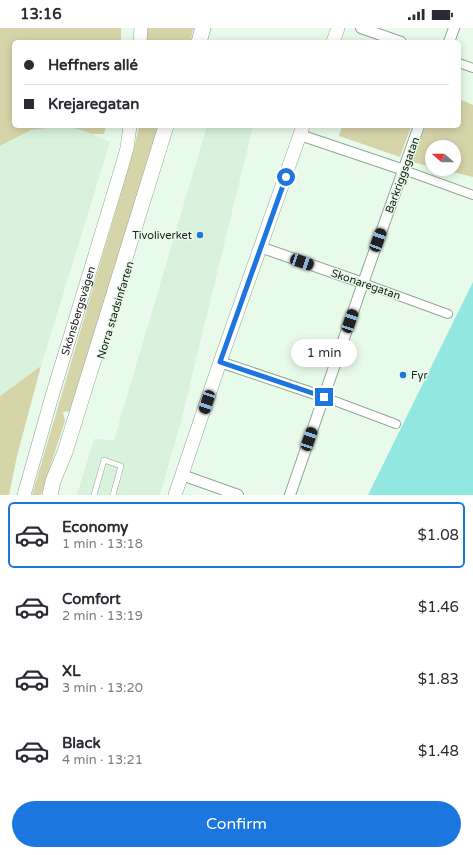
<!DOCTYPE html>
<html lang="en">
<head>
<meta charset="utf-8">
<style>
	body { margin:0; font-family:"Varela Round",sans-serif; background:#f7f7f7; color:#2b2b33; height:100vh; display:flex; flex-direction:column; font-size:15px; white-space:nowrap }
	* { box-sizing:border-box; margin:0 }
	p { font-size:13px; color:#7c7c81 }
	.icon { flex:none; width:22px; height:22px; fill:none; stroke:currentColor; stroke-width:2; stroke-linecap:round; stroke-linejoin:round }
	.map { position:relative; height:467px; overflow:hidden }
	.side { display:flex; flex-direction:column; background:#fff; flex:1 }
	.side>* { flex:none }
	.top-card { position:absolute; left:12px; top:12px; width:449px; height:88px; border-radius:6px; box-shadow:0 2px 10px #0003; display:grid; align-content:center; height:88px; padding:0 12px; background:#fff }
	.needle { width:26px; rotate:290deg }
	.controls { position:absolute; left:425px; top:112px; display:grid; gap:8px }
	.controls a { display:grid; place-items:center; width:36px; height:36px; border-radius:50%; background:#fff; box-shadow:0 2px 10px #0003; font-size:20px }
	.end { position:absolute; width:18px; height:18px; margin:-9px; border:5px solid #1c76e0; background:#fff; box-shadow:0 0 0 2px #fff }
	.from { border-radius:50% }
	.bubble { position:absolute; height:28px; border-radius:14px; background:#fff; box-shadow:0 2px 10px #0003; font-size:13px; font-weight:600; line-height:28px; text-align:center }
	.car { position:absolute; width:12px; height:24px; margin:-12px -6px; border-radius:5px; box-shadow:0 0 3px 1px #0007; background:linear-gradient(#222 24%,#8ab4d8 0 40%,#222 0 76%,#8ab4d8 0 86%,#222 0) }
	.top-card b { display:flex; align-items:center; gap:14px; height:38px; font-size:15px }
	.top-card b+b { border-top:1px solid #e1e1e2 }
	.top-card i { width:10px; height:10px; background:#2b2b33 }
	ul { padding:7px 0 0; list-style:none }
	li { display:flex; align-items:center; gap:12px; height:66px; margin:0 8px 6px; padding:0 4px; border:2px solid transparent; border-radius:6px }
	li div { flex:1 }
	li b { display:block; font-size:15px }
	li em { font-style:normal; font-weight:600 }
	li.on { border-color:#1c76e0 }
	li>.icon { width:36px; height:36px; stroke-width:1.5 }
	.button { display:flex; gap:8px; margin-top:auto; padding:8px 12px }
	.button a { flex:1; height:46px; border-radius:24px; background:#1c76e0; color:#fff; font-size:16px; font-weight:600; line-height:46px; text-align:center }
	.status { display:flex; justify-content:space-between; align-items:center; height:28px; padding:0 20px; background:#fff; direction:ltr }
	.status svg { height:11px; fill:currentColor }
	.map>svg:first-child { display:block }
</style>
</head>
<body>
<div class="status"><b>13:16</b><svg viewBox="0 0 49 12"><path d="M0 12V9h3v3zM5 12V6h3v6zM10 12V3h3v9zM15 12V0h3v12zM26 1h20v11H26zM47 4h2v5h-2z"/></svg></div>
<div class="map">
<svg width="473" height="467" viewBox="0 0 473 467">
	<rect width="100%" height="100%" fill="#e8fbea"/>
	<g fill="#d8f2dc">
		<polygon points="63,98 68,98 92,106 110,114 41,338 0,368 0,118 31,102"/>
		<polygon points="207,98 253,98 181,393 160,467 77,467 94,411 114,412"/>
	</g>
	<g fill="#d6d5aa">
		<polygon points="0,0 121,0 121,14 14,14 14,98 63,98 31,102 0,118"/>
		<polygon points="147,0 194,0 190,14 146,14"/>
		<polygon points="459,71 473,77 473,149 441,141 454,141 454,119 432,119 432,139 412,134 426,98 459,98"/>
		<polygon points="68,98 106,98 104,106 92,106"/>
		<polygon points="139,98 163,98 77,375 70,383 63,384 65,393 46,451 41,467 32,467 134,121"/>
		<polygon points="342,98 411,98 400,129 339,108"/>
		<polygon points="41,338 17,428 9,467 0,467 0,368"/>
	</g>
	<polygon fill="#92e7e3" points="473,254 473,467 368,467"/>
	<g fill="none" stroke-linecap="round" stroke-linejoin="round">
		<g stroke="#93a596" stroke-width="6">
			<polyline id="service" points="94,467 104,432 121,438 113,467"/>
		</g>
		<g stroke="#93a596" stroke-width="10">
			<g id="pedestrian">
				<polyline points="459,35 473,40"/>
				<polyline points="404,142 473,167"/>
				<polyline points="363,255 448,286"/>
				<polyline points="324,369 396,396"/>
			</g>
		</g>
		<g stroke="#93a596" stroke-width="12">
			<g id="minor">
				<polyline points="361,0 401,14"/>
				<polyline points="449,14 454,0"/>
				<polyline points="300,107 404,142"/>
				<polyline points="260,219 363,255"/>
				<polyline points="220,334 324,369"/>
				<polyline points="182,447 238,467"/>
				<polyline points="290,467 363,255 419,98"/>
			</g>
		</g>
		<g stroke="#93a596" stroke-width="14">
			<g id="tertiary">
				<polyline points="140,14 141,0"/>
				<polyline points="333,14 338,0"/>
				<path id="s1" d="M 24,467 L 52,368 L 122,138 L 127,120 L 130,98"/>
				<polyline points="175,467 220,334 303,98"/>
			</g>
		</g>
		<g stroke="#93a596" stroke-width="16">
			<g id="secondary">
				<polyline points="199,14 203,0"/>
				<polyline points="50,467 53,453 65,424 78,382 166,98"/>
			</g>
		</g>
		<use href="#service" stroke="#fff" stroke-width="5"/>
		<use href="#pedestrian" stroke="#fff" stroke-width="8"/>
		<use href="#minor" stroke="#fff" stroke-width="10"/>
		<use href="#tertiary" stroke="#fff" stroke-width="13"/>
		<use href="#secondary" stroke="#fff" stroke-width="15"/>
	</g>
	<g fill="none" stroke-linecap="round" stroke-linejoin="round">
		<polyline stroke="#1c76e0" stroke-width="5" points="286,149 220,334 324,369"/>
	</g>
	<g fill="#1c76e0" stroke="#e8fbea" stroke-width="1.5">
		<circle cx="200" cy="207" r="4"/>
		<circle cx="403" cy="347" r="4"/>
	</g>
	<g text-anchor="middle" stroke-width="3" stroke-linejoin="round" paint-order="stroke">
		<g font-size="11" fill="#19201a" stroke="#e8fbea">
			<text transform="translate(402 147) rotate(-70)" y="4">Barkriggsgatan</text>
			<text transform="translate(366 256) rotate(19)" y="4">Skonaregatan</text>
			<text transform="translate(115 282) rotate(-73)" y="4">Norra stadsinfarten</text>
			<text dy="4" stroke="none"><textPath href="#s1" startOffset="192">Skönsbergsvägen</textPath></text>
		</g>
		<g font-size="11" fill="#19201a" stroke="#e8fbea" text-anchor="end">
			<text x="192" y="211">Tivoliverket</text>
			<text x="411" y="351" text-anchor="start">Fyr</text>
		</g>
	</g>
</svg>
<div class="controls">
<a><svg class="needle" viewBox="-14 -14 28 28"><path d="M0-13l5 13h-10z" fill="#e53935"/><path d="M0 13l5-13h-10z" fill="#7c7c81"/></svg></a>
</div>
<i class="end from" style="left:286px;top:149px"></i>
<i class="end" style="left:324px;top:369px"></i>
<div class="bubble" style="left:291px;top:311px;width:66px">1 min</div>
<i class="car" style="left:378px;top:212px;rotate:20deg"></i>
<i class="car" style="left:302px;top:234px;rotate:109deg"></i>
<i class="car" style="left:350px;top:293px;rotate:19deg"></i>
<i class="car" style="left:207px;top:374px;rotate:198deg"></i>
<i class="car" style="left:309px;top:411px;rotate:19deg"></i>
<div class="top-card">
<b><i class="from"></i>Heffners allé</b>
<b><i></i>Krejaregatan</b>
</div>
</div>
<section class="side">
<ul>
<li class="on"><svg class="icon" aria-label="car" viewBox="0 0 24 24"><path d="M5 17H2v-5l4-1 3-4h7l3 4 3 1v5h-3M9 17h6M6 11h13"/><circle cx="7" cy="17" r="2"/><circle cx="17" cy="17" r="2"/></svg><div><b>Economy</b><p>1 min · 13:18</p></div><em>$1.08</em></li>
<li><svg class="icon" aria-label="car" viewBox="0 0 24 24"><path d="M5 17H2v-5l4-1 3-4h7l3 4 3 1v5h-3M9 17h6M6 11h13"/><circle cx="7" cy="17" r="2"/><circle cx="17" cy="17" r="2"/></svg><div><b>Comfort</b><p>2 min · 13:19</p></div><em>$1.46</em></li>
<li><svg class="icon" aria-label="car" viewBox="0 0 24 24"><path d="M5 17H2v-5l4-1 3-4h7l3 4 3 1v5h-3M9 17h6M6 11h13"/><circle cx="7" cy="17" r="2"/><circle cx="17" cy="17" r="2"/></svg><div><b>XL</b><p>3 min · 13:20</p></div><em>$1.83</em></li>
<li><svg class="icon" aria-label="car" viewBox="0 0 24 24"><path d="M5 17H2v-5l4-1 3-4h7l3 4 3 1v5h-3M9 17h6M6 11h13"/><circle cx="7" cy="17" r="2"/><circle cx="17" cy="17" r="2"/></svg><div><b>Black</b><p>4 min · 13:21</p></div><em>$1.48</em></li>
</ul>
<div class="button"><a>Confirm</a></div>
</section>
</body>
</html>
